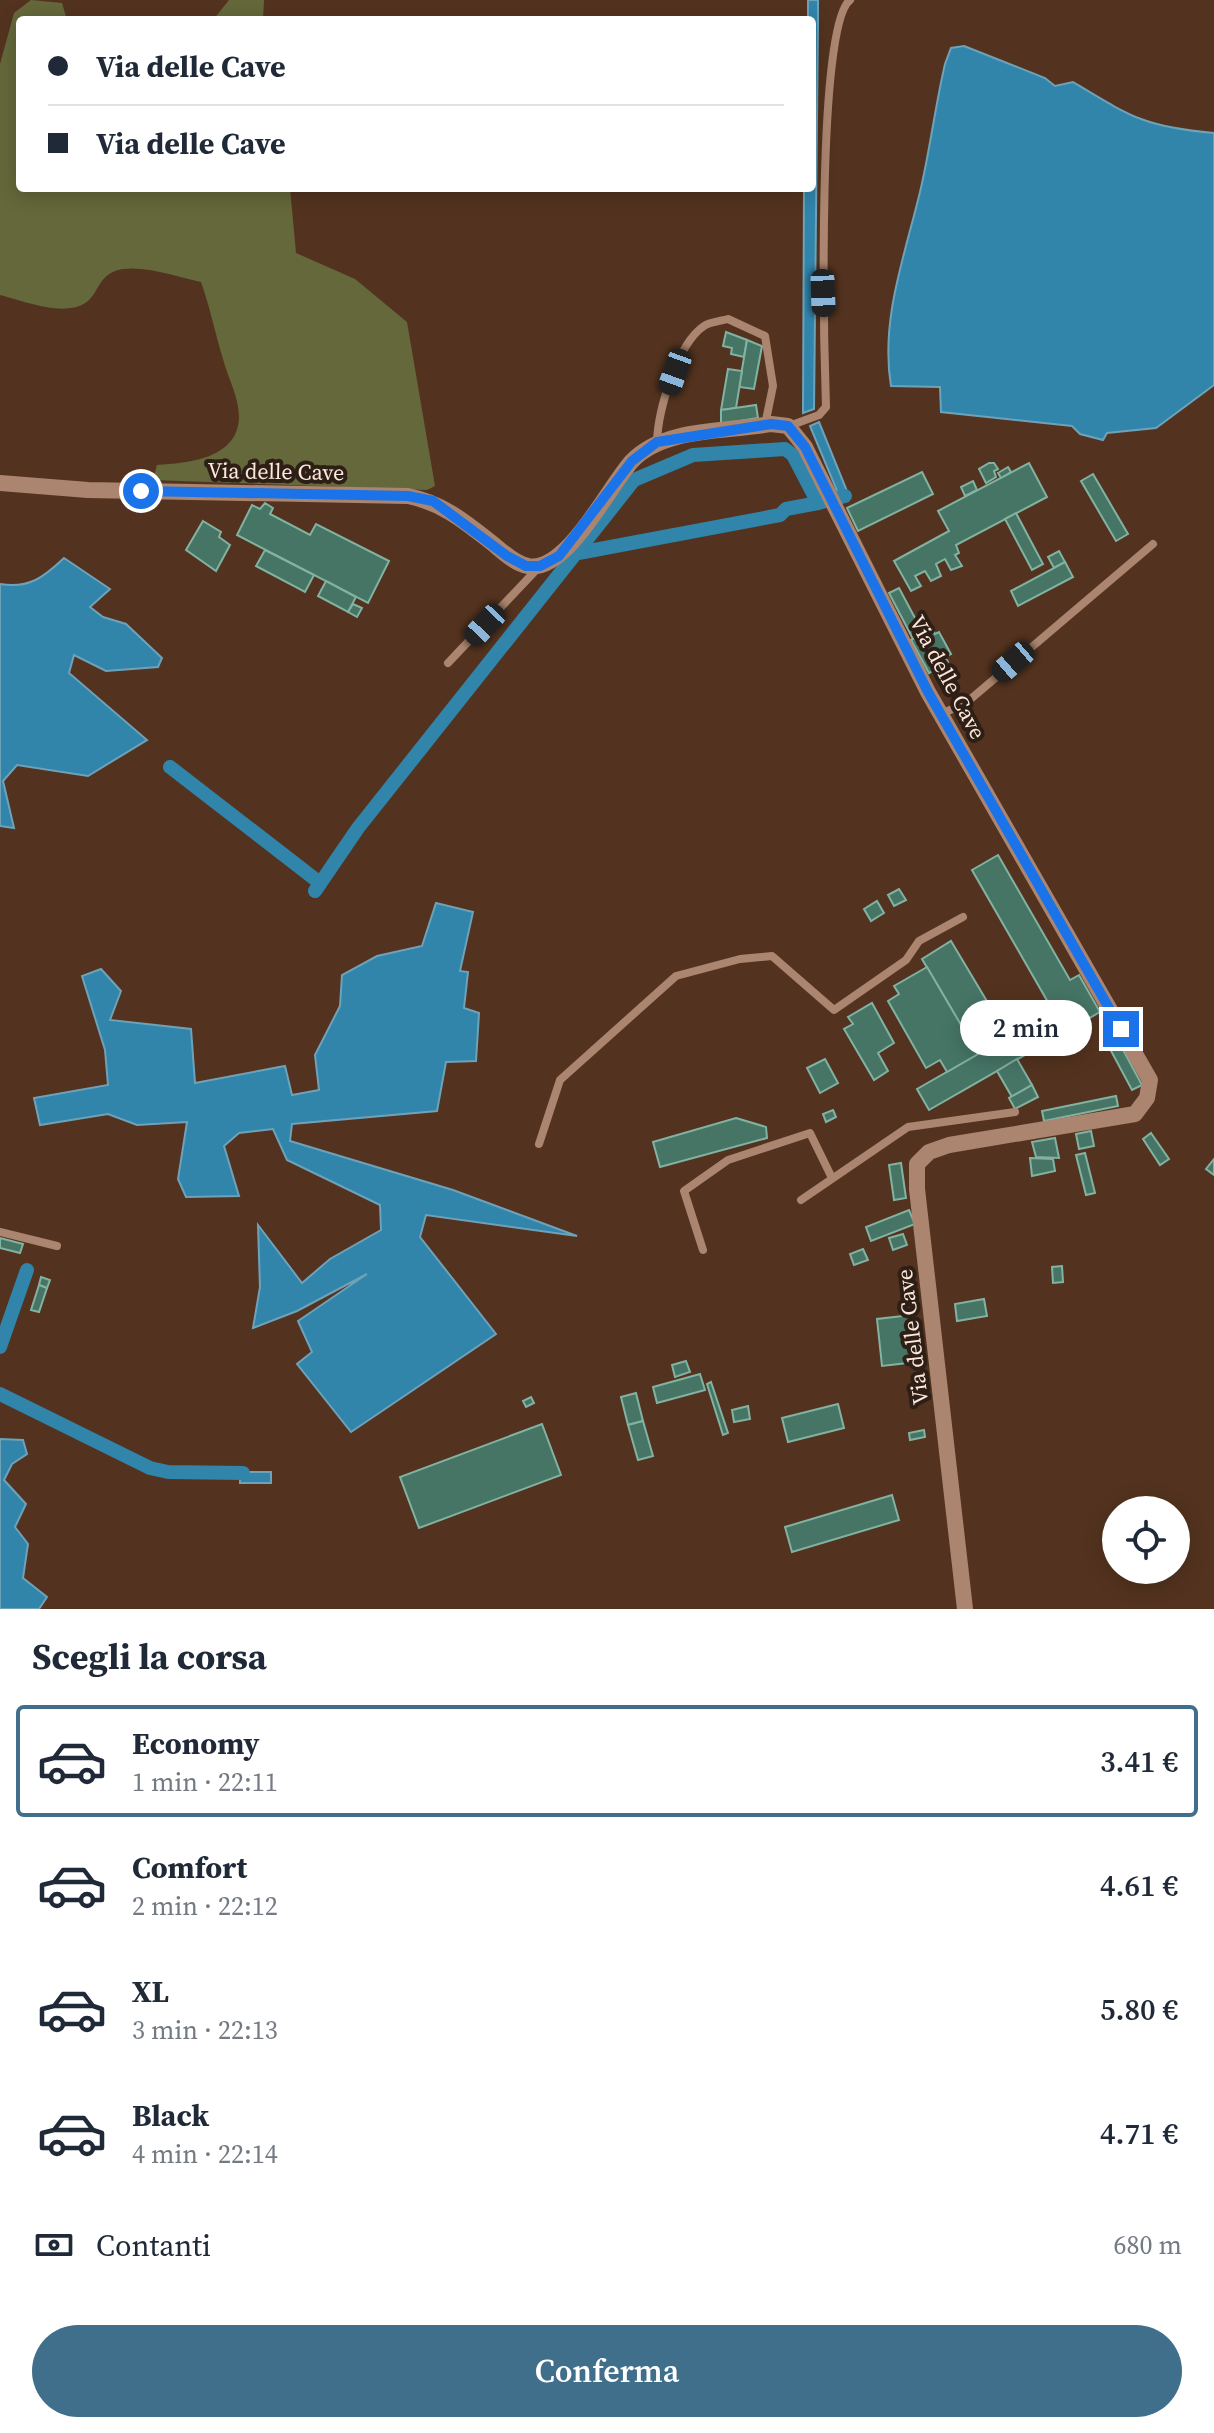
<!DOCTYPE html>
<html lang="it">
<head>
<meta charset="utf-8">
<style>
	body { margin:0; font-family:"Source Serif 4",serif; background:#f2f2f3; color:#1f2937; height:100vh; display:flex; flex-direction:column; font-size:30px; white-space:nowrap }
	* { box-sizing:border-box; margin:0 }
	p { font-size:26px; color:#747a83 }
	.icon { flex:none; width:44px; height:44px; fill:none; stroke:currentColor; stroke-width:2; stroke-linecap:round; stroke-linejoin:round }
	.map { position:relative; height:1609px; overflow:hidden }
	.panel { display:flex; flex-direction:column; background:#fff; flex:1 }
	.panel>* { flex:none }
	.banner { position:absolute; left:16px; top:16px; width:800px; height:176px; border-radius:8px; box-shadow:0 4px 20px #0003; display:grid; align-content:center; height:176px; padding:0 32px; background:#fff }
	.tools { position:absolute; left:1102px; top:1496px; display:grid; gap:16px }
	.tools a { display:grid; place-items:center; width:88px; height:88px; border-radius:50%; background:#fff; box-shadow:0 4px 20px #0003; font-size:40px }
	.end { position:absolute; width:36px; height:36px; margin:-18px; border:10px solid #1a73e8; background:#fff; box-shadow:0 0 0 4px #fff }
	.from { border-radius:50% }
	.bubble { position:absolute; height:56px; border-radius:28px; background:#fff; box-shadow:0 4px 20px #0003; font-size:26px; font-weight:600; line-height:56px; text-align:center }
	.car { position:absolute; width:24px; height:48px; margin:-24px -12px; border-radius:10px; box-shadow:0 0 6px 2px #0007; background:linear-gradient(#222 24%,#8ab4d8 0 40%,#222 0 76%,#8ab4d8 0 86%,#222 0) }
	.banner b { display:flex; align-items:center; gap:28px; height:76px; font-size:30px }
	.banner b+b { border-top:2px solid #e0e1e3 }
	.banner i { width:20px; height:20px; background:#1f2937 }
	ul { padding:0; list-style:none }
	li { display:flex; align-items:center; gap:24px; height:112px; margin:0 16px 12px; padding:0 16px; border:4px solid transparent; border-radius:8px }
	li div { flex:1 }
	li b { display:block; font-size:30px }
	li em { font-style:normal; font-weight:600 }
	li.selected { border-color:#406f8b }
	li>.icon { width:72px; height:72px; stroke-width:1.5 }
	h2 { padding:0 32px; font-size:36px; line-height:96px }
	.pay { display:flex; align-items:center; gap:20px; height:88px; padding:0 32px; font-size:30px }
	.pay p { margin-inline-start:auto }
	.cta { display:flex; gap:16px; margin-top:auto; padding:16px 32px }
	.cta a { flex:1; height:92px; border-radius:48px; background:#406f8b; color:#fff; font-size:32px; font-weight:600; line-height:92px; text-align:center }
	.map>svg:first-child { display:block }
</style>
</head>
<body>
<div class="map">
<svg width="1214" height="1609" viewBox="0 0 1214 1609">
	<rect width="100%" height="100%" fill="#53331f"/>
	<g fill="#65683a">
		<path d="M 31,0 L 62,3 L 67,20 L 20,20 L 20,188 L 290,188 L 296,253 L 355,279 L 407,322 L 435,486 L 427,490 L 153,480 L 157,465 C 188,463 237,459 239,418 C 239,397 228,378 223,359 C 215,333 210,307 201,282 C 177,277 139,263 115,271 C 100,277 99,289 90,299 C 70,320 24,301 0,295 L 0,64 L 14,13 Z"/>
		<polygon points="229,0 264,0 263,20 213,20"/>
	</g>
	<g fill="#3184aa" stroke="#6ea2b9" stroke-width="2">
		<polygon points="808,0 818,0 818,24 814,409 803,413 804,188 812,188 812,20 808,20"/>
		<path d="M 964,46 L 1045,78 L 1055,86 L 1073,82 C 1131,117 1145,127 1214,133 L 1214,385 L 1156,428 L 1107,433 L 1103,440 L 1080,434 L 1072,426 L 941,412 L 940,387 L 891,386 C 880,320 905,255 920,192 C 930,150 935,107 945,64 L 951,48 Z"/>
		<polygon points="819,422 849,496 848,499 840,498 810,426"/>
		<path d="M 64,558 L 110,589 L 90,607 L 103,617 L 126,624 L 162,658 L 158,667 L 106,671 L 74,655 L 69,673 L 147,740 L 88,776 L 17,765 L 3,781 L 14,828 L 0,826 L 0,584 C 29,589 44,577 64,558 Z"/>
		<polygon points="436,903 473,912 460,971 468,972 464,1008 479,1013 476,1061 446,1062 437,1111 292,1124 290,1141 453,1190 577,1236 426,1215 420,1237 496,1334 351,1432 297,1364 312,1352 298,1321 367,1274 297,1311 253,1328 260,1287 258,1225 302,1283 330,1259 381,1230 380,1205 287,1160 273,1129 239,1133 224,1146 239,1196 186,1197 178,1179 187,1122 137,1125 108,1114 40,1125 34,1098 108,1085 105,1050 82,976 101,969 121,991 110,1020 191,1029 195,1083 285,1066 292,1095 319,1090 315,1055 340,1006 342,975 377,956 422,946"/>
		<polygon points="0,1439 23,1440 27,1454 12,1464 4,1480 26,1504 15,1527 28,1544 23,1578 47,1597 39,1609 0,1609"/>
		<rect x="240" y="1472" width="31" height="11"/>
	</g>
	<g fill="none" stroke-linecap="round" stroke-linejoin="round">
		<g stroke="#3184aa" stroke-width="14">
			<polyline points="573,554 780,515 786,509 818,503"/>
			<polyline points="170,767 320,883"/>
			<polyline points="315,891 358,828 634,480 693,455 785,449 793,455 818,503 845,496"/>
			<polyline points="0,1347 27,1270"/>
			<polyline points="0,1394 150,1468 168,1472 243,1473"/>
		</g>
	</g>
	<g fill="#467566" stroke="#82b2a2" stroke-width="2">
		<polygon points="726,332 747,340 744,357 731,354 732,348 723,346"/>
		<polygon points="747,340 762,346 754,389 739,387"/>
		<polygon points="728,369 742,371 736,408 721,410"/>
		<polygon points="756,405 758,418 721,424 721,410"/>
		<polygon points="989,463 994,463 998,469 994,471 996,477 986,483 979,469"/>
		<polygon points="1029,463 1047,497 956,545 959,553 955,555 962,566 951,570 945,559 936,564 941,576 931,581 925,571 915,576 921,586 911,591 894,561 949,531 938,511"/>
		<polygon points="1008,467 1011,472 1001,478 998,473"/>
		<polygon points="147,472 148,480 134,481 134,473"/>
		<polygon points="922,472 933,494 858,531 847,508"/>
		<polygon points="1093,474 1128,534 1116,541 1081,481"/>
		<polygon points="973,481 977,490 965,496 961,487"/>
		<polygon points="265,503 273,508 270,514 310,535 316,524 389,561 368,603 237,535 252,505 260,509"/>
		<polygon points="1016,513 1043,564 1032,570 1005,519"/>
		<polygon points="203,521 221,532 219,537 230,545 216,571 186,550"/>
		<polygon points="265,550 314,575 305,592 256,566"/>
		<polygon points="1059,551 1065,562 1054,568 1048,557"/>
		<polygon points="1065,562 1073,577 1018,606 1011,591"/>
		<polygon points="326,581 356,597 348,612 318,596"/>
		<polygon points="899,588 923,633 913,639 889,593"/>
		<polygon points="353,604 362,608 357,617 348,612"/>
		<polygon points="932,629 935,634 939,632 951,654 945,657 948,662 929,673 911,640"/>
		<polygon points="998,855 1070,980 1079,975 1100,1012 929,1110 917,1089 1053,1011 972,870"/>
		<polygon points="899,889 906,900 894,906 888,895"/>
		<polygon points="877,901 884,913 871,921 864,909"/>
		<polygon points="951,941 997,1018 1008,1010 1020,1030 978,1054 922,959"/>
		<polygon points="927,967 978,1054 947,1072 940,1060 926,1068 888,1001 899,994 894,986"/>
		<polygon points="872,1003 894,1043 878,1053 888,1071 874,1080 844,1029 853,1024 848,1017"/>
		<polygon points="1113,1031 1142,1085 1132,1090 1103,1036"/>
		<polygon points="825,1059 838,1083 820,1093 807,1068"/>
		<polygon points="1017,1059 1032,1085 1012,1097 997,1071"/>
		<polygon points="1032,1085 1038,1097 1015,1109 1009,1098"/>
		<polygon points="1116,1096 1118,1106 1044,1121 1042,1111"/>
		<polygon points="833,1110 836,1117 826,1122 823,1114"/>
		<polygon points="736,1118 766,1127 767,1138 660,1167 653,1142"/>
		<polygon points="1091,1131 1094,1146 1079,1149 1076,1134"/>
		<polygon points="1151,1133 1169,1159 1160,1165 1143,1139"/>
		<polygon points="1055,1138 1059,1158 1036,1157 1032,1142"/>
		<polygon points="1085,1153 1095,1193 1086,1195 1076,1155"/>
		<polygon points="1030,1158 1053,1159 1055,1171 1032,1176"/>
		<polygon points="1214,1159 1214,1175 1206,1169"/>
		<polygon points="901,1163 906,1198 894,1200 889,1165"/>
		<polygon points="909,1210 915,1224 871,1241 866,1227"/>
		<polygon points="903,1234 907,1245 893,1250 889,1238"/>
		<polygon points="0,1238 23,1244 20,1253 0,1248"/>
		<polygon points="863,1249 868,1260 854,1265 850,1254"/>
		<polygon points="1062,1266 1063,1282 1053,1283 1052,1267"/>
		<polygon points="41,1277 50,1280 47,1288 39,1285"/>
		<polygon points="39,1285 47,1288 39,1312 31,1310"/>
		<polygon points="984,1299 987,1316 957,1321 955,1304"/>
		<polygon points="911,1315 916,1362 882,1366 877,1319"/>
		<polygon points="686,1361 690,1372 675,1377 672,1365"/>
		<polygon points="700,1374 705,1390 657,1403 653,1387"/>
		<polygon points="711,1382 728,1433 723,1435 707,1384"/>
		<polygon points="636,1393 643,1421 628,1425 621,1397"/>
		<polygon points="531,1397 534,1403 526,1407 523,1401"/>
		<polygon points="838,1404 844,1428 788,1442 782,1418"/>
		<polygon points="748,1406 750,1419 734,1422 732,1410"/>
		<polygon points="643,1421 653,1456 638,1460 628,1425"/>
		<polygon points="542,1424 561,1475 419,1528 400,1477"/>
		<polygon points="924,1430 925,1437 910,1440 909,1433"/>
		<polygon points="892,1495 899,1520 792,1552 785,1527"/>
	</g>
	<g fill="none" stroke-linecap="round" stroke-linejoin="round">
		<g stroke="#ab856f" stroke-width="8">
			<path d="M 789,426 L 819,415 L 826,407 C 824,349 816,26 850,0"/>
			<path d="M 657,442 C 658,411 677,344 704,326 C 710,322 721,321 728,319 L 765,336 L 773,386 L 765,425"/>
			<polyline points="448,663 539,567"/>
			<polyline points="941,714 966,703 1153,544"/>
			<polyline points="539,1144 560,1080 676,976 740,959 772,956 834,1010 906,960 919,941 963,917"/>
			<polyline points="801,1200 908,1127 1015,1112"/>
			<polyline points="0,1232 57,1246"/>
			<polyline points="703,1250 684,1191 728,1160 810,1133 832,1178"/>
		</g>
		<path stroke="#ab856f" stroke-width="16" d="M 0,483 L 88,490 L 408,496 C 443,503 465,522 492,543 C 502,551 515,564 528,566 C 567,573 609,486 632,461 C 664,427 728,432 771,424 L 788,426 L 805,447 L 928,692 L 1150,1080 L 1147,1098 L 1135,1114 L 949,1145 L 929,1152 L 917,1164 L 917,1189 L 965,1609"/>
	</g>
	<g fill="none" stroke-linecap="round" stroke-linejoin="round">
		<polyline stroke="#1a73e8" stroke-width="10" points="141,491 408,496 433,501 507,556 526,566 540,566 559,556 632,461 657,442 771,424 788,426 805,447 928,692 1121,1029"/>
	</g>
	<g text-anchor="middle" stroke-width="8" stroke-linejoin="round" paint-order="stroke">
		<g font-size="22" fill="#fde8dc" stroke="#2e1f16">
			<text transform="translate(276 471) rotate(1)" y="8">Via delle Cave</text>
			<text transform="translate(948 677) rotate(62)" y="8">Via delle Cave</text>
			<text transform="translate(912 1337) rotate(-97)" y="8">Via delle Cave</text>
		</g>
	</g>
</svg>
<div class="tools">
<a><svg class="icon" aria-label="locate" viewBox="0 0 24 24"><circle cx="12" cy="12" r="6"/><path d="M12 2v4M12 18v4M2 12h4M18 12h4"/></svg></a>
</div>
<i class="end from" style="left:141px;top:491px"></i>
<i class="end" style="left:1121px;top:1029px"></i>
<div class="bubble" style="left:960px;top:1000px;width:132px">2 min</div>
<i class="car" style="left:823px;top:293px;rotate:178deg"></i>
<i class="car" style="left:675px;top:372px;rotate:200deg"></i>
<i class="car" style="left:485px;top:625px;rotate:223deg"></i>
<i class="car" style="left:1013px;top:662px;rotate:229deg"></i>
<div class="banner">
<b><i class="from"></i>Via delle Cave</b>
<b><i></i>Via delle Cave</b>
</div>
</div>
<section class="panel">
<h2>Scegli la corsa</h2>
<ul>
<li class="selected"><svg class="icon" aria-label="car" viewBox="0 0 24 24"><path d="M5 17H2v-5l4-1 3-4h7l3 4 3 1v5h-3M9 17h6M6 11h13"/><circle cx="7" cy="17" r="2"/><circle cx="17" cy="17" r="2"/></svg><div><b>Economy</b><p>1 min · 22:11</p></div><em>3.41 €</em></li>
<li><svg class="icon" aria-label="car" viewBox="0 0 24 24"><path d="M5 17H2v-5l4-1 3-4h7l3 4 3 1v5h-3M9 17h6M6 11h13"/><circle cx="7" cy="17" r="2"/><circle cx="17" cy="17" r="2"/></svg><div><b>Comfort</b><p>2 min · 22:12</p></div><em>4.61 €</em></li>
<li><svg class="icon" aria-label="car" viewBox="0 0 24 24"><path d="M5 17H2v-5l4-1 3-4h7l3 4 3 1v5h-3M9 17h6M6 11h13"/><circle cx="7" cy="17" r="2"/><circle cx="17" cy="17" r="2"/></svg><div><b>XL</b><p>3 min · 22:13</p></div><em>5.80 €</em></li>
<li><svg class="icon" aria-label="car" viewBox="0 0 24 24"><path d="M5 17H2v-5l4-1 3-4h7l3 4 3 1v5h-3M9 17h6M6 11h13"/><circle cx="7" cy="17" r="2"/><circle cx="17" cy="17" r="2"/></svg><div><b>Black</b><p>4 min · 22:14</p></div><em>4.71 €</em></li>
</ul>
<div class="pay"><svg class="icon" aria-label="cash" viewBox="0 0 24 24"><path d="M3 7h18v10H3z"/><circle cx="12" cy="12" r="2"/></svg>Contanti<p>680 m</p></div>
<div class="cta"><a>Conferma</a></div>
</section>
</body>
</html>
